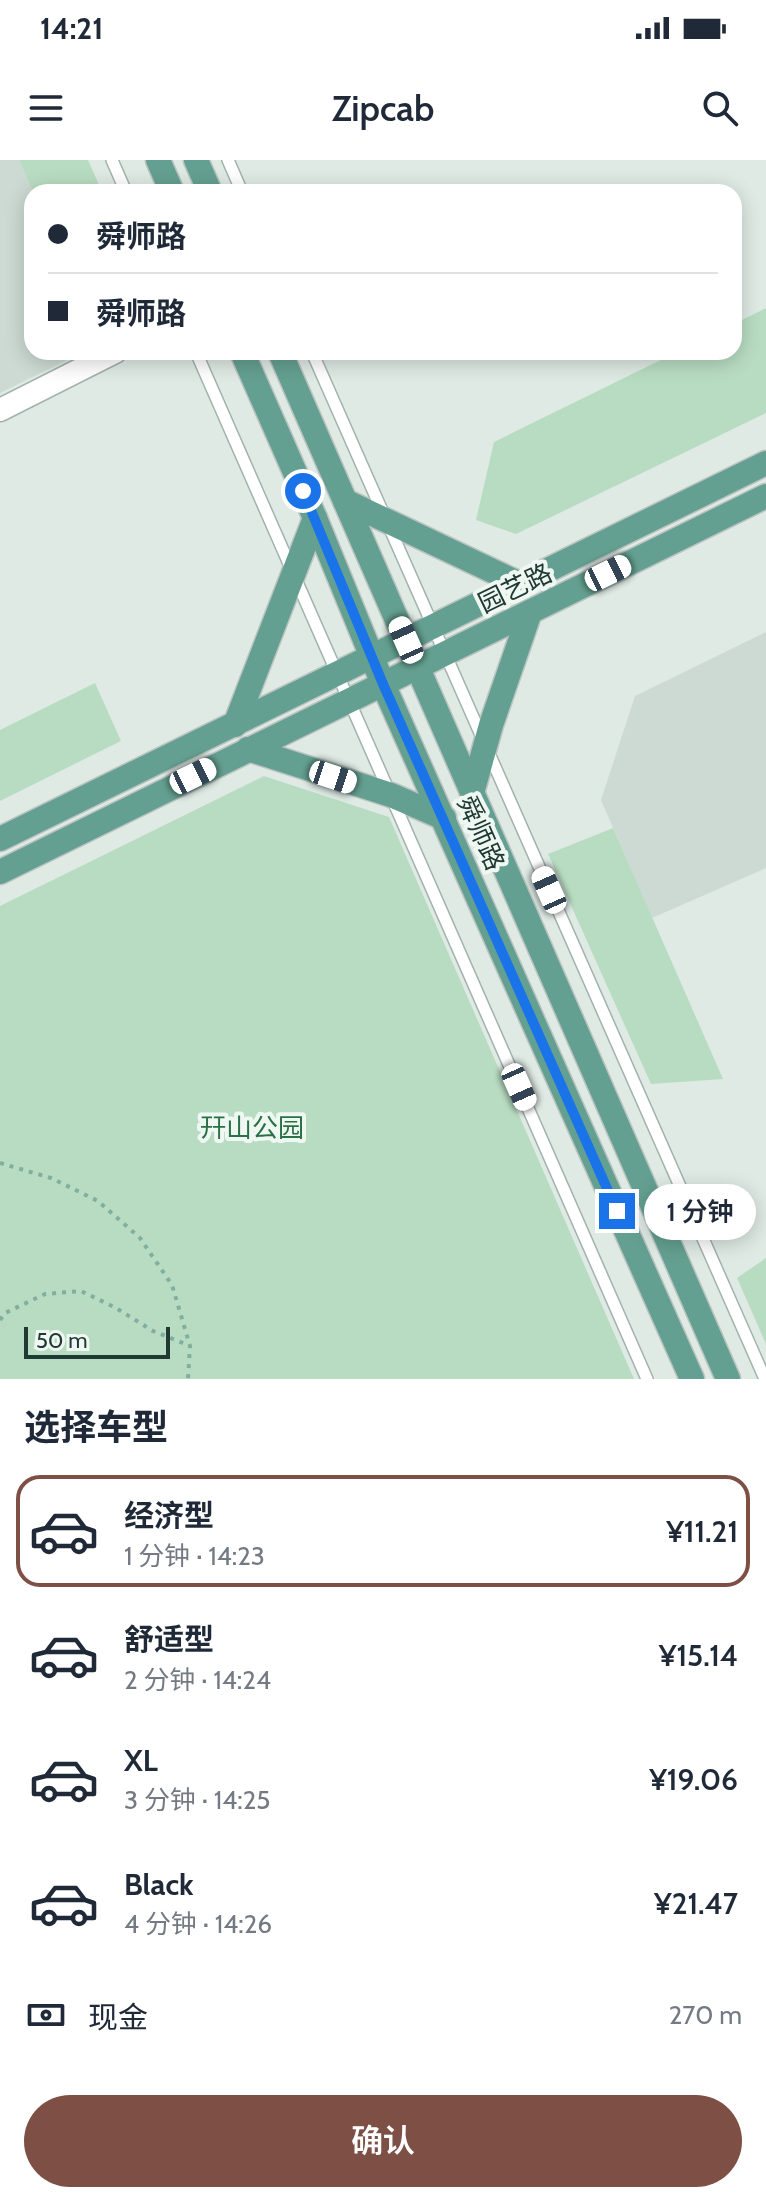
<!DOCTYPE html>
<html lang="zh">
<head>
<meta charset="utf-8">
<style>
	body { margin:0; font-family:Cabin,"Noto Sans SC",sans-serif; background:#f6f6f7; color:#1f2937; height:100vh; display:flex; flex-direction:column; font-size:30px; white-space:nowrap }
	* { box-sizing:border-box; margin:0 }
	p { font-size:26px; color:#747a83 }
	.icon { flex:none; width:44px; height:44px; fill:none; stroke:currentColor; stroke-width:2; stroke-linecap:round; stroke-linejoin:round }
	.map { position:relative; height:1219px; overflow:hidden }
	.drawer { display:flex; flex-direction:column; background:#fff; flex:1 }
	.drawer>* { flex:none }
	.banner { position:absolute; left:24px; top:24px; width:718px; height:176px; border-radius:24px; box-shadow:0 4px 20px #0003; display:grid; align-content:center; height:176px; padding:0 24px; background:#fff }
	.scale { position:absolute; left:24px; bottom:20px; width:146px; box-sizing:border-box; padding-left:8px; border:4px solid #203a33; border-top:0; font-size:22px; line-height:28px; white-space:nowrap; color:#203a33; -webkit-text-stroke:6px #eff7f3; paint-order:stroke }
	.end { position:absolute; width:36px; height:36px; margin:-18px; border:10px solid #1a73e8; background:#fff; box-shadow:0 0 0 4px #fff }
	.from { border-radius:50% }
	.bubble { position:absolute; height:56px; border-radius:28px; background:#fff; box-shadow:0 4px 20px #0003; font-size:26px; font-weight:600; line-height:56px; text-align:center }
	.car { position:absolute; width:24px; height:48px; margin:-24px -12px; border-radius:10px; box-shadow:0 0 6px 2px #0007; background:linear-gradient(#fff 24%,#345 0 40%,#fff 0 76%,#345 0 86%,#fff 0) }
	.banner b { display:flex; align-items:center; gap:28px; height:76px; font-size:30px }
	.banner b+b { border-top:2px solid #e0e1e3 }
	.banner i { width:20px; height:20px; background:#1f2937 }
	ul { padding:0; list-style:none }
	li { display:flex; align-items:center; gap:24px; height:112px; margin:0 16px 12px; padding:0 8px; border:4px solid transparent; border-radius:24px }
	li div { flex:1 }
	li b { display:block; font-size:30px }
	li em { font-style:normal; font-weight:600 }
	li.active { border-color:#7d4f45 }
	li>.icon { width:72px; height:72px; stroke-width:1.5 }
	h2 { padding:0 24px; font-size:36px; line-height:96px }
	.pay { display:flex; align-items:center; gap:20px; height:88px; padding:0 24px; font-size:30px }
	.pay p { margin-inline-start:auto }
	.primary-button { display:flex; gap:16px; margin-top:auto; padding:16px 24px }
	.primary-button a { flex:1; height:92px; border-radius:48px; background:#7d4f45; color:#fff; font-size:32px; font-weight:600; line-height:92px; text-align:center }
	.status { display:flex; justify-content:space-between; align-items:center; height:56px; padding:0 40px; background:#fff; direction:ltr }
	.status svg { height:22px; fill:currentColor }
	header { display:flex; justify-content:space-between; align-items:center; height:104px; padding:0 24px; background:#fff; font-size:36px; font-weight:600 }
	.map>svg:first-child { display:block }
</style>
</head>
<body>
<div class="status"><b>14:21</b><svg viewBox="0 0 49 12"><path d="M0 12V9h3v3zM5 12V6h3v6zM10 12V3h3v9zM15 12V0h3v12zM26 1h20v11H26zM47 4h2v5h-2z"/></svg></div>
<header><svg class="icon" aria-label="menu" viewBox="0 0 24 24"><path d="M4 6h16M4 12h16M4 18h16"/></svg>Zipcab<svg class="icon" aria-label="search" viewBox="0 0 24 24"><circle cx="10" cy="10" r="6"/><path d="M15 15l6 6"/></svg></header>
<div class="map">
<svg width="766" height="1219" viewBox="0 0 766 1219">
	<rect width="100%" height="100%" fill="#dfeae5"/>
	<g fill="#cddad4">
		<polygon points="0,0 19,0 33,32 32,192 84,192 0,233"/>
		<polygon points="766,472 766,708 652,758 601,640 635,536"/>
	</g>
	<g fill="#b8dcc2">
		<polygon points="19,0 88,0 102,32 33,32"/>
		<polygon points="766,148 766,253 516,374 476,360 494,282 677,192 734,192 734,164"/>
		<polygon points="95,523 121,581 0,641 0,570"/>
		<polygon points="264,616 389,657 634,1219 0,1219 0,746"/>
		<polygon points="613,668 723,919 651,924 548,694"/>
		<polygon points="766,1098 766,1184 737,1118"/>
	</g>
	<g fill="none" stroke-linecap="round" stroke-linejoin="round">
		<g stroke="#a2b2ac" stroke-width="14">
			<g id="service">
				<polyline points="112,0 126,32"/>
				<polyline points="228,0 242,32"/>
				<polyline points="196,192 647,1219"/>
				<polyline points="312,192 765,1219"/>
			</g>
		</g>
		<g stroke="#a2b2ac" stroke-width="25">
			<polyline id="minor" points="0,250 115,192"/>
		</g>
		<g stroke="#bcc4c2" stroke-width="27">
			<g id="primary">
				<polyline points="158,0 172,32"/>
				<polyline points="196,0 210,32"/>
				<polyline points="242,192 315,358 383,524 692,1219"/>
				<polyline points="280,192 728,1219"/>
				<polyline points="345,341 522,425"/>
				<polyline points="235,565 315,358"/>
				<polyline points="248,589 391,635 444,658"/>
				<polyline points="472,633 491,565 530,452"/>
				<polyline points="0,679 766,303"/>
				<polyline points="0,712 766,336"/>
			</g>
		</g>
		<g stroke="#80aea0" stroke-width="4" stroke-dasharray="4 6" stroke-linecap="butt">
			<polyline points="0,1003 51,1018 98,1041 140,1078 172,1125 190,1186 188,1219"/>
			<polyline points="0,1160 5,1153 45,1134 81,1131 116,1148 153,1171 190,1186"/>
		</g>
		<use href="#service" stroke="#fff" stroke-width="11"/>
		<use href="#minor" stroke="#fff" stroke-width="22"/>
		<use href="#primary" stroke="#64a091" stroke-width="24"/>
	</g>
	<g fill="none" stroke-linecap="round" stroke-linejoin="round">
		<polyline stroke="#1a73e8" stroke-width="10" points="303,331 383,524 617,1051"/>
	</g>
	<g text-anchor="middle" stroke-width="8" stroke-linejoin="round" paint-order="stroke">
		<g font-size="26" fill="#203a33" stroke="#eff7f3">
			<text transform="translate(515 428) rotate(-26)" y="9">园艺路</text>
			<text transform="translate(481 673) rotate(66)" y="9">舜师路</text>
		</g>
		<g font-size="26" fill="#2b7146" stroke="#eff7f3">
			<text x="252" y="977">幵山公园</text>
		</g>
	</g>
</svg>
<div class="scale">50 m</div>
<i class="end from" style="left:303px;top:331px"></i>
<i class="end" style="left:617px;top:1051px"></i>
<div class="bubble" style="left:644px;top:1024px;width:112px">1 分钟</div>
<i class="car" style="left:608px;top:413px;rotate:64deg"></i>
<i class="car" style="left:406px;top:480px;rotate:336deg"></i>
<i class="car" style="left:193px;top:616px;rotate:64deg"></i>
<i class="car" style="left:333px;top:617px;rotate:108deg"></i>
<i class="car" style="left:549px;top:730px;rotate:336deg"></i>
<i class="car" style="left:519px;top:927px;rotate:156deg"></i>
<div class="banner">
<b><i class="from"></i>舜师路</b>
<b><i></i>舜师路</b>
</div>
</div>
<section class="drawer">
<h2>选择车型</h2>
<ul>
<li class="active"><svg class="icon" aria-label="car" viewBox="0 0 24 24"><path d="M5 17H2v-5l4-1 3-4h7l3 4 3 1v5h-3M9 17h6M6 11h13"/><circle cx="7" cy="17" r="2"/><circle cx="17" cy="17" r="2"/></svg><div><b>经济型</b><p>1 分钟 · 14:23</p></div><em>¥11.21</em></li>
<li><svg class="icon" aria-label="car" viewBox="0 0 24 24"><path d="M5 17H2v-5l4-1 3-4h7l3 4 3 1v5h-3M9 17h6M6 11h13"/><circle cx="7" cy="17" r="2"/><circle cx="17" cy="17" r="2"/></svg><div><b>舒适型</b><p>2 分钟 · 14:24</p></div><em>¥15.14</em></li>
<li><svg class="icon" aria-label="car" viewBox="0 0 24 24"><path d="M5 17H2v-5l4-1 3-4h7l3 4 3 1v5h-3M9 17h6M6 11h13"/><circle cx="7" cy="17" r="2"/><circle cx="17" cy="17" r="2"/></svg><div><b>XL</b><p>3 分钟 · 14:25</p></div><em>¥19.06</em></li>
<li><svg class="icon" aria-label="car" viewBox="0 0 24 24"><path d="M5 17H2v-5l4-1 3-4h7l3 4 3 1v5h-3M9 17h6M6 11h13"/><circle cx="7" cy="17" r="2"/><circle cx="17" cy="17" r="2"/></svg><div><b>Black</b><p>4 分钟 · 14:26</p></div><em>¥21.47</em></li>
</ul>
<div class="pay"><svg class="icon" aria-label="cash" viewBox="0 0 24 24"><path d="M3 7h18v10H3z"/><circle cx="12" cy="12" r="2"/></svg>现金<p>270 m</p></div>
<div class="primary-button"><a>确认</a></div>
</section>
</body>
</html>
